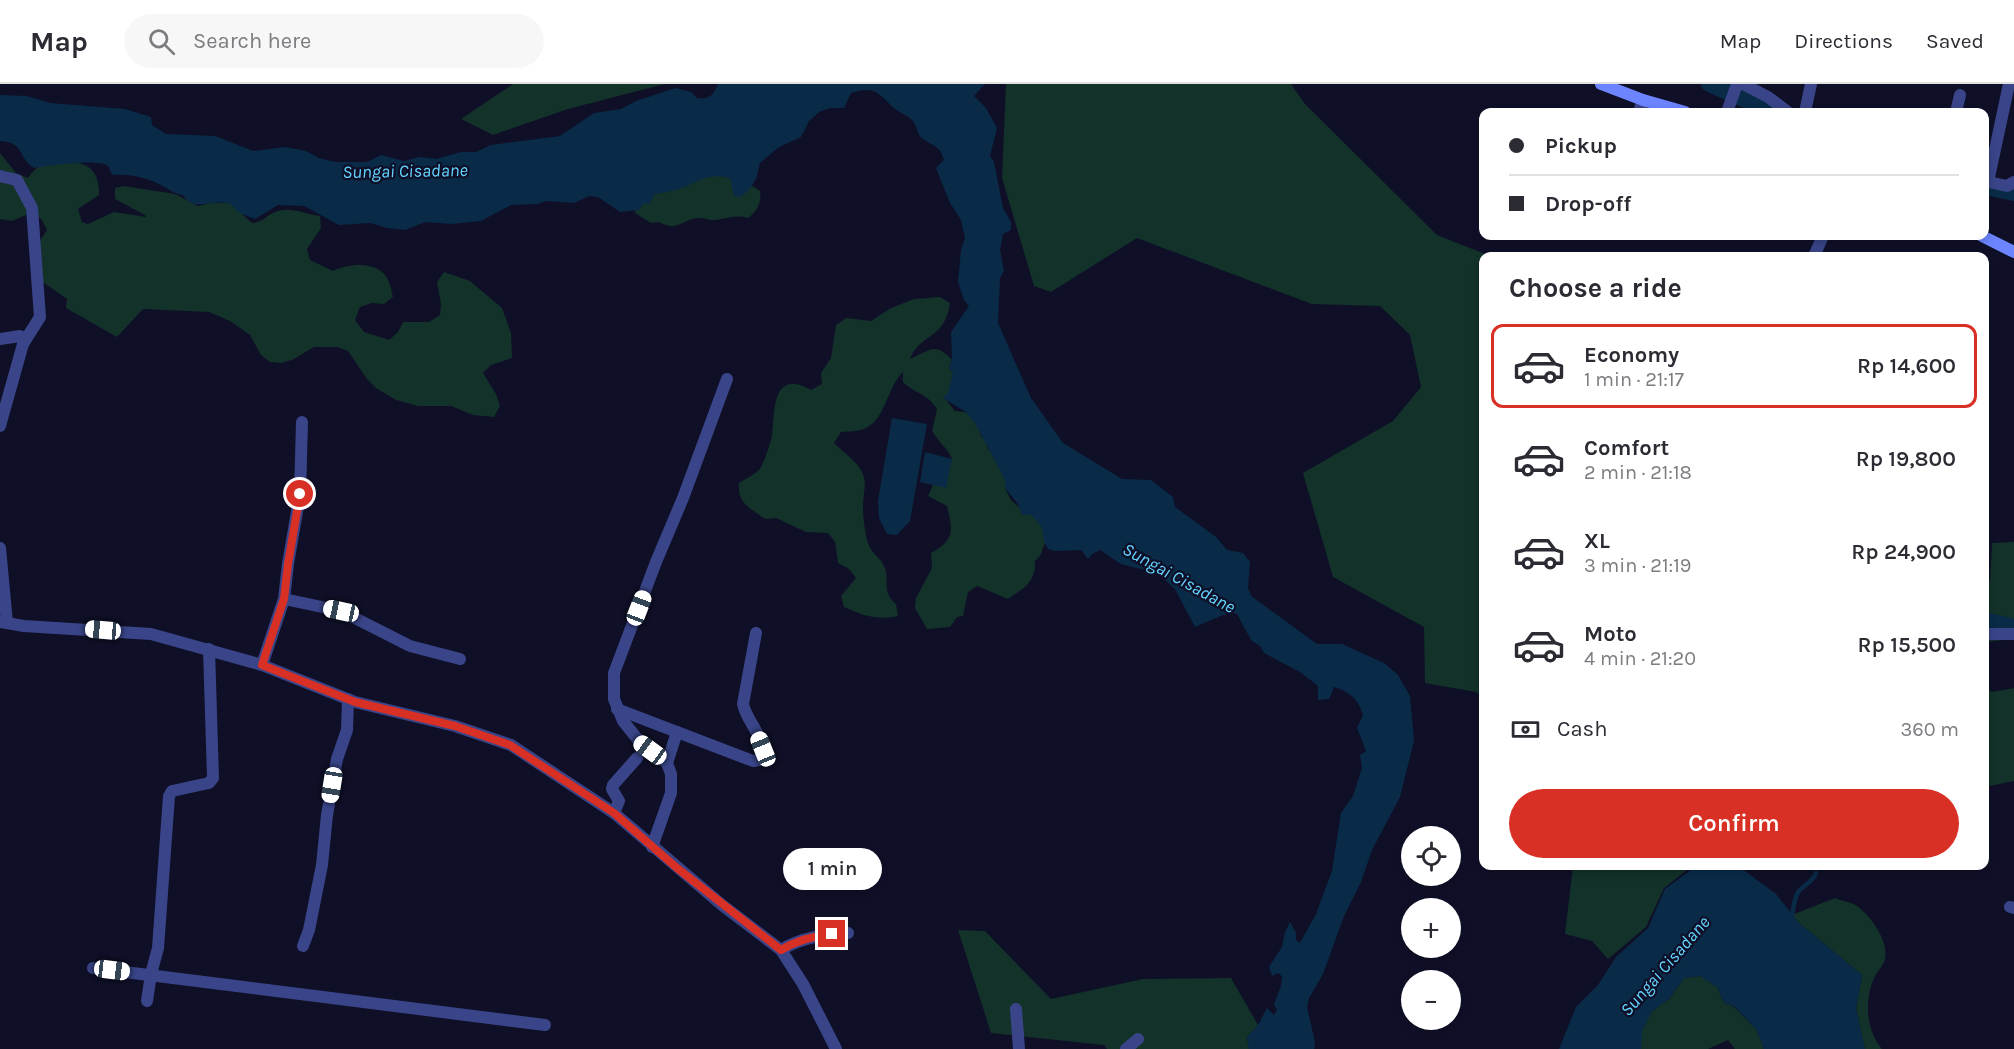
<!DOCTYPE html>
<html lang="en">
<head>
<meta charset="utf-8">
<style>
	body { margin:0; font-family:Karla,sans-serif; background:#f7f7f7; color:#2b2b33; height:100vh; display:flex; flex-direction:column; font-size:22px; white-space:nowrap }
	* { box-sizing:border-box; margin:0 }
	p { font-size:20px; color:#7c7c81 }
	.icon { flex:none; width:33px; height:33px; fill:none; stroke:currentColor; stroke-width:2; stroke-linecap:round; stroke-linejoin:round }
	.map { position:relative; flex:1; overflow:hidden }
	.panel { position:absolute; left:1479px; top:168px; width:510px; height:618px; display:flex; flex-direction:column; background:#fff; border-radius:12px; box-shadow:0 3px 9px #0003 }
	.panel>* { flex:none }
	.hud { position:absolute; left:1479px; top:24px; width:510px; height:132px; border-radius:12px; box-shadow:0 3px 9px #0003; display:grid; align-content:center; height:132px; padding:0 30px; background:#fff }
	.tools { position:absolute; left:1401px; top:742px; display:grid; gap:12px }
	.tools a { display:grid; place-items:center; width:60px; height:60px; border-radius:50%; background:#fff; box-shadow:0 3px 9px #0003; font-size:30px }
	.end { position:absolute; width:27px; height:27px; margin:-14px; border:8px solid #d93025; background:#fff; box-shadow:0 0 0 3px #fff }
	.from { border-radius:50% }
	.bubble { position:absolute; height:42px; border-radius:21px; background:#fff; box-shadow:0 3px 9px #0003; font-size:20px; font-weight:600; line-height:42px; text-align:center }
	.car { position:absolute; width:18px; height:36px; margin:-18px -9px; border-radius:8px; box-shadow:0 0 4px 2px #0007; background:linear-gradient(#fff 24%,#345 0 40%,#fff 0 76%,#345 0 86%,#fff 0) }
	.hud b { display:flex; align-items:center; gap:21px; height:57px; font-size:22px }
	.hud b+b { border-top:2px solid #e1e1e2 }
	.hud i { width:15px; height:15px; background:#2b2b33 }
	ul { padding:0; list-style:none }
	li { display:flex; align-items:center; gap:18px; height:84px; margin:0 12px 9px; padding:0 18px; border:3px solid transparent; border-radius:12px }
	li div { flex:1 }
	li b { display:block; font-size:22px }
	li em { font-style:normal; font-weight:600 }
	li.current { border-color:#d93025 }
	li>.icon { width:54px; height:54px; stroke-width:1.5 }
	h2 { padding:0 30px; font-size:27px; line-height:72px }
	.pay { display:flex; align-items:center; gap:15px; height:66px; padding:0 30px; font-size:22px }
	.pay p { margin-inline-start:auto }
	.action { display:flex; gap:12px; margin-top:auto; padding:12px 30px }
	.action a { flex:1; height:69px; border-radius:36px; background:#d93025; color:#fff; font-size:24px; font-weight:600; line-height:69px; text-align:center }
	header { display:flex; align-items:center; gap:36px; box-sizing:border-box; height:84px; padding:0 30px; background:#fff; border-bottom:2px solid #e1e1e2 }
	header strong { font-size:28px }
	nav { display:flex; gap:33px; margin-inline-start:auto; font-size:21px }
	.search { width:420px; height:54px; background:#f7f7f7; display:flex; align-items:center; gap:15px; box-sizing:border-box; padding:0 21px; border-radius:33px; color:#7c7c81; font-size:22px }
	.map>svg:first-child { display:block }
</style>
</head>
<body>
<header>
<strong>Map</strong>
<div class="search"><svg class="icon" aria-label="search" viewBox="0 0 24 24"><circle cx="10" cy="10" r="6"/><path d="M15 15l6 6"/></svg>Search here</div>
<nav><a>Map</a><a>Directions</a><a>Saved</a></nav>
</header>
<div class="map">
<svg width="2014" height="965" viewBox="0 0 2014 965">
	<rect width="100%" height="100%" fill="#0f0f28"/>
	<g fill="#12322a">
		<polygon points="513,0 665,0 568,25 493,51 461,35"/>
		<polygon points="1006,0 1291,0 1305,20 1437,151 1490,172 1484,172 1483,614 1476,608 1425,599 1424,543 1333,493 1303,389 1393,337 1421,303 1410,251 1380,222 1312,220 1137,154 1051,208 1034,202 1002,94"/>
		<path d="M 0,69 L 16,89 L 28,94 C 37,81 44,79 59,78 C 84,76 100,83 99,111 L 78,125 L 82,138 L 88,140 L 114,128 L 146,133 L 145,131 L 115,115 L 115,104 L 124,102 L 175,110 L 198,122 L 210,119 L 236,119 L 243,131 L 252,139 C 268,136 262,134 273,129 C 287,121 305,130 320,132 L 321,144 L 307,165 L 310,176 L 333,187 C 347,180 372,177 384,190 C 390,196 391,205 393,213 L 384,220 L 372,219 L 360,223 L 355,236 L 364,248 L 389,256 L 398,248 L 403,238 L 429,238 L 440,231 L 441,220 L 437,198 L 444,188 L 470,197 L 502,224 L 511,249 L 512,274 L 491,281 L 483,289 L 496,310 L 500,322 L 494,333 L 473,331 L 451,322 L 418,322 L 396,316 L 376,304 L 367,295 L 348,267 L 337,263 L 314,263 L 292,276 L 281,279 L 270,278 L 261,271 L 250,251 L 230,237 L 209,228 L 143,225 L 117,253 L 66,224 L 67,215 L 41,197 L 33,167 L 47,146 L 42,136 L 33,128 L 12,137 L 0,135 Z"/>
		<path d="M 716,87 L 751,101 L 760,107 C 762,118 757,128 748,134 C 736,130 727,135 714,136 C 709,137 705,134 700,134 C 684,134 677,149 659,138 L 651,139 L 635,129 L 636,121 C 645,115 655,108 666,104 C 680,98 708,96 716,87 Z"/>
		<path d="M 940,213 L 950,219 C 945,256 920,249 910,275 C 929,267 935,257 952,276 L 949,284 L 953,289 L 947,317 L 955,327 L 966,328 L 977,340 L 981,352 L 987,358 L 987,364 L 997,371 L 1007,392 L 1005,404 L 1011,416 L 1021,425 L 1032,431 L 1049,449 L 1040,472 L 1035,477 C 1036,498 1024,504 1008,515 L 977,502 L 968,508 L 963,532 L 957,533 L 950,543 L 927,545 L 915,524 L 916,514 L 932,484 L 931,469 C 955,456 953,446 947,422 L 928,412 L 933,401 L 944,396 L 952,375 C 947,363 938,358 932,347 L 937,325 C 927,309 915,310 903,298 L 903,288 C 887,303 886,336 864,345 C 857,348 848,347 841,348 L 834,359 C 843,368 858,378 863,390 C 867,401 863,410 863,422 C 863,433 865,449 868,459 C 871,469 880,473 884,482 C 891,497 880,507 896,520 L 898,532 C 878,537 862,531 844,523 L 841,512 L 856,494 L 849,485 L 838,479 L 835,458 L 828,449 L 806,448 L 776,434 L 765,435 C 750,424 737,419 739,399 C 745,395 754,391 759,386 C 763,382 771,358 772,351 C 775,328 771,284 811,306 L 822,300 L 821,289 L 831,274 L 836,241 L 846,234 L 871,237 L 891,224 L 914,215 Z"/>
		<polygon points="2014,458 2014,555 1985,558 1985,500 1990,497 1992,459"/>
		<polygon points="1985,604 1992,608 2014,604 2014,697 1985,703"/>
		<polygon points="1573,782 1692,782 1664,804 1646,843 1608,875 1592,857 1565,850"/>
		<path d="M 1835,814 C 1842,817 1851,818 1857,822 C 1872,833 1891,860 1884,878 C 1881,884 1876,889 1874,894 C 1864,917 1866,946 1882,965 L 1865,965 L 1864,961 L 1856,924 L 1862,891 L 1799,839 L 1792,831 Z"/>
		<polygon points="958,846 985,847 1051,915 1143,895 1231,894 1258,941 1247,953 1249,965 1107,965 1104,961 991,949"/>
		<polygon points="1701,892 1718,904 1724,919 1733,922 1756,945 1764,965 1735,965 1728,956 1708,965 1641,965 1641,947 1652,927 1669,915 1684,894"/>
	</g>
	<g fill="#092b47">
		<path d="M 718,0 L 985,0 L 974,12 L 986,24 L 997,44 L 990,72 L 994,78 L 1003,124 L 1011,138 L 1011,146 L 1003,150 L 1000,166 L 1004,187 L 1000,194 L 998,239 L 1031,314 L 1063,359 L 1122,395 L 1151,396 L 1173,413 L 1175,423 L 1216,453 L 1227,466 L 1243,469 L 1250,478 L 1248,504 L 1251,512 L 1317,560 L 1342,560 L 1384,579 L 1398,591 L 1410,612 L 1414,657 L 1400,713 L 1372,766 L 1361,798 L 1344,832 L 1323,890 L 1309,914 L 1307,923 L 1315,958 L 1314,965 L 1249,965 L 1247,953 L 1258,941 L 1267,924 L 1274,931 L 1277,926 L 1274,920 L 1281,902 L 1282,892 L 1278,889 L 1272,892 L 1269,883 L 1282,863 L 1285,848 L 1290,838 L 1296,849 L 1296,856 L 1300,859 L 1316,830 L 1332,787 L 1341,729 L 1353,712 L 1362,684 L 1360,671 L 1366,667 L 1357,644 L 1363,631 C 1359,616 1349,607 1334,603 L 1329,615 L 1318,616 L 1318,602 L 1300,588 L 1264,569 L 1260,562 L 1251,556 L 1237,530 L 1230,528 L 1195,543 L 1175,505 L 1157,489 L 1121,480 L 1100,466 L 1092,470 L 1088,475 L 1081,466 L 1055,467 L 1048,465 L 1044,457 L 1042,444 L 1032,431 L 1022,431 L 1018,420 L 1005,404 L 1005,396 L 975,339 L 966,328 L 943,314 L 948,309 L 953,289 L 949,284 L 952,276 L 951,248 L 969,222 L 964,216 L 958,198 L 961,166 L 965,154 L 961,136 L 950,119 L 936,84 L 944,76 C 940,61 932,62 922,54 C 917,50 917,42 913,37 C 910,33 903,30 898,27 C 879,12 878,0 851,9 L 844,24 L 830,24 L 819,28 L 809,37 L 801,53 L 779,63 L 760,79 L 756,95 L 749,106 L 740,113 L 734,112 L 730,94 C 709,89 703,95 684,103 C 675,107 665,108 655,110 L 649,120 L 644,119 L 639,126 L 620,128 L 598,113 L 589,112 L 574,119 L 546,117 L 538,120 L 511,121 L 481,137 L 451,140 L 425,138 L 405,146 L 387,144 L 370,139 L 339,141 L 304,122 L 278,121 L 255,135 C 251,133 246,132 242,130 C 236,127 233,120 227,119 C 211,116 192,128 183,111 C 174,110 169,105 161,101 C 146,93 129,90 112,91 C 111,88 109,84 108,82 C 98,74 47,82 34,84 C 17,73 26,59 0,57 L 0,11 L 27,12 L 50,19 L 125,25 L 151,33 L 152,41 L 166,50 L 215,52 L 253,67 L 285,63 L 306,67 L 319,74 L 335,78 L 367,78 L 381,71 L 404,77 L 420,73 L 436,75 L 461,68 L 476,68 L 491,61 L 560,52 L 594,29 L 621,25 L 636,17 L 675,4 L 691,8 L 697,14 C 710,16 713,11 718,0 Z"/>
		<polygon points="892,334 927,340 910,437 897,451 887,450 879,434 878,417"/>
		<polygon points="925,368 952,375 946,404 920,398"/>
		<polygon points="1696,782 1726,782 1745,787 1776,810 1799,839 1862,891 1856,924 1865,965 1764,965 1756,945 1734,922 1724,919 1718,904 1700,892 1684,894 1669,915 1652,927 1642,947 1641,965 1559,965 1576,923 1598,901 1616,873 1648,844 1665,805"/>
	</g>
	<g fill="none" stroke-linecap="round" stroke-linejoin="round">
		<path stroke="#092b47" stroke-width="4.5" d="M 1792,831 C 1794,823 1794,813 1799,807 C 1805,800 1813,798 1816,789"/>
		<g stroke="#092b47" stroke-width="16">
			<polyline points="1709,0 1772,28"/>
			<polyline points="1986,103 2014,109"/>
			<polyline points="1984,536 2014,543"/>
		</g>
		<g stroke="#394588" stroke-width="12">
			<polyline points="1743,0 1768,13 1788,28"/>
			<polyline points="1639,28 1643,16"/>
			<polyline points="1727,28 1737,0"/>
			<polyline points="1805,28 1811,0"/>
			<polyline points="1956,28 1960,11"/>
			<polyline points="0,92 17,96 32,124 40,233 23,260"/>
			<polyline points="1984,97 2007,102 2014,98"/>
			<polyline points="1988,98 2009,0"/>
			<polyline points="1814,172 1823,152"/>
			<polyline points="0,255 20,252 23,255 23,260 0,342"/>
			<polyline points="0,464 7,539"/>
			<polyline points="284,515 341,527 410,562 460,575"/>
			<polyline points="0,538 24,542 151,550 262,581 355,618 455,642 511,661 614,729 722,821 781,866 803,900 836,965"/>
			<polyline points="1984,550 2014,550"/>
			<polyline points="262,581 284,515 288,480 300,410 302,338"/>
			<path d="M 617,625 L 753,677 L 760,676 C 770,657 746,638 743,620 L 756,549"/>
			<polyline points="667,679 677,648"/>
			<polyline points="614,729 619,717 612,705 613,701 637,674"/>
			<polyline points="652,763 671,709 671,690 667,679 639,657 623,637 614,615 614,589 656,478 683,414 727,295"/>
			<polyline points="2010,823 2014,824"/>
			<polyline points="303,862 309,846 322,781 327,731 337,675 347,646 348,615"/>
			<path d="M 781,866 C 802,853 823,851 848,849"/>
			<polyline points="93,884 545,941"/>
			<polyline points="147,917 151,890 158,864 169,712 172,707 209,699 213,694 209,565"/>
			<polyline points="1016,925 1019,965"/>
			<polyline points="1126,965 1138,955"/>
		</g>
		<g stroke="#6c85ff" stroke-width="12">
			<polyline points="1601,0 1643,16 1685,28"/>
			<polyline points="1982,152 2014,168"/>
		</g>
	</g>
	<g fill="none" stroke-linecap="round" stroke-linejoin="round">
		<path stroke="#d93025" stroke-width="8" d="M 300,410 L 288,480 L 284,515 L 262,581 L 355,618 L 455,642 L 510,661 L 614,729 L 677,784 L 781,866 C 797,856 813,852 832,850"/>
	</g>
	<g text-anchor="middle" stroke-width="4.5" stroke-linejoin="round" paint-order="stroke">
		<g font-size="18" font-style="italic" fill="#63d5ff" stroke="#0f0f28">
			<text transform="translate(405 87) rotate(-1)" y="6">Sungai Cisadane</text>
			<text transform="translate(1179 494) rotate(29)" y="6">Sungai Cisadane</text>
			<text transform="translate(1665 882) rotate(-49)" y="6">Sungai Cisadane</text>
		</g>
	</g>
</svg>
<div class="tools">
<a><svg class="icon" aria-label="locate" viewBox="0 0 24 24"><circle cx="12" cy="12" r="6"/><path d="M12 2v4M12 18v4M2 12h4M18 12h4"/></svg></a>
<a>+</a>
<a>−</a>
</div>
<i class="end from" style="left:300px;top:410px"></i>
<i class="end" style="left:832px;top:850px"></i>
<div class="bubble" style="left:783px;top:764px;width:99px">1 min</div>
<i class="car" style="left:639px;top:524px;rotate:21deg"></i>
<i class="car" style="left:341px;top:527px;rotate:282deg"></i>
<i class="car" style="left:103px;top:546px;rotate:275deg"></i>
<i class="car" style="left:763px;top:665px;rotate:338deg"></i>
<i class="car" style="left:650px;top:666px;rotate:306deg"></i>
<i class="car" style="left:332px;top:701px;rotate:189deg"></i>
<i class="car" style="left:112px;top:886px;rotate:97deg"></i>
<div class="hud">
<b><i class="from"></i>Pickup</b>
<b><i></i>Drop-off</b>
</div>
<section class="panel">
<h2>Choose a ride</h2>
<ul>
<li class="current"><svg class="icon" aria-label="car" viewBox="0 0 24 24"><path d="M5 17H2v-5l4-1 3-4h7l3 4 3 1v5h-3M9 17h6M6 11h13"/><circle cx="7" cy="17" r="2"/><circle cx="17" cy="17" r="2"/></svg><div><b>Economy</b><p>1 min · 21:17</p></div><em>Rp 14,600</em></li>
<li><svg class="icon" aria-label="car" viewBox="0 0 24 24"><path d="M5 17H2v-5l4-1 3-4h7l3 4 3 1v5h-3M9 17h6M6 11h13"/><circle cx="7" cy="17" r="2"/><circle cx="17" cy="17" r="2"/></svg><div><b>Comfort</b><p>2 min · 21:18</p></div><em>Rp 19,800</em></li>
<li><svg class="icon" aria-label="car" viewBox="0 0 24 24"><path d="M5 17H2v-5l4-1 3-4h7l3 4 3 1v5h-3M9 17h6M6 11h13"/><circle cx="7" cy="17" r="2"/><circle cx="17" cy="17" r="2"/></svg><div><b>XL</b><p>3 min · 21:19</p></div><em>Rp 24,900</em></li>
<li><svg class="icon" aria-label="car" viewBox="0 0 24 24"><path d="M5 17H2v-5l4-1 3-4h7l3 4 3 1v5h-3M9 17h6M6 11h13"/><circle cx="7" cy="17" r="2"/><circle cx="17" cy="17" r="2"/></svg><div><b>Moto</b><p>4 min · 21:20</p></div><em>Rp 15,500</em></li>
</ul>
<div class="pay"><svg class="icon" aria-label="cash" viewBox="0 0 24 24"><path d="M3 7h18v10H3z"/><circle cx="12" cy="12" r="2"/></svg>Cash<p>360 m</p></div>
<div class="action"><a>Confirm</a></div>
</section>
</div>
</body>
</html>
